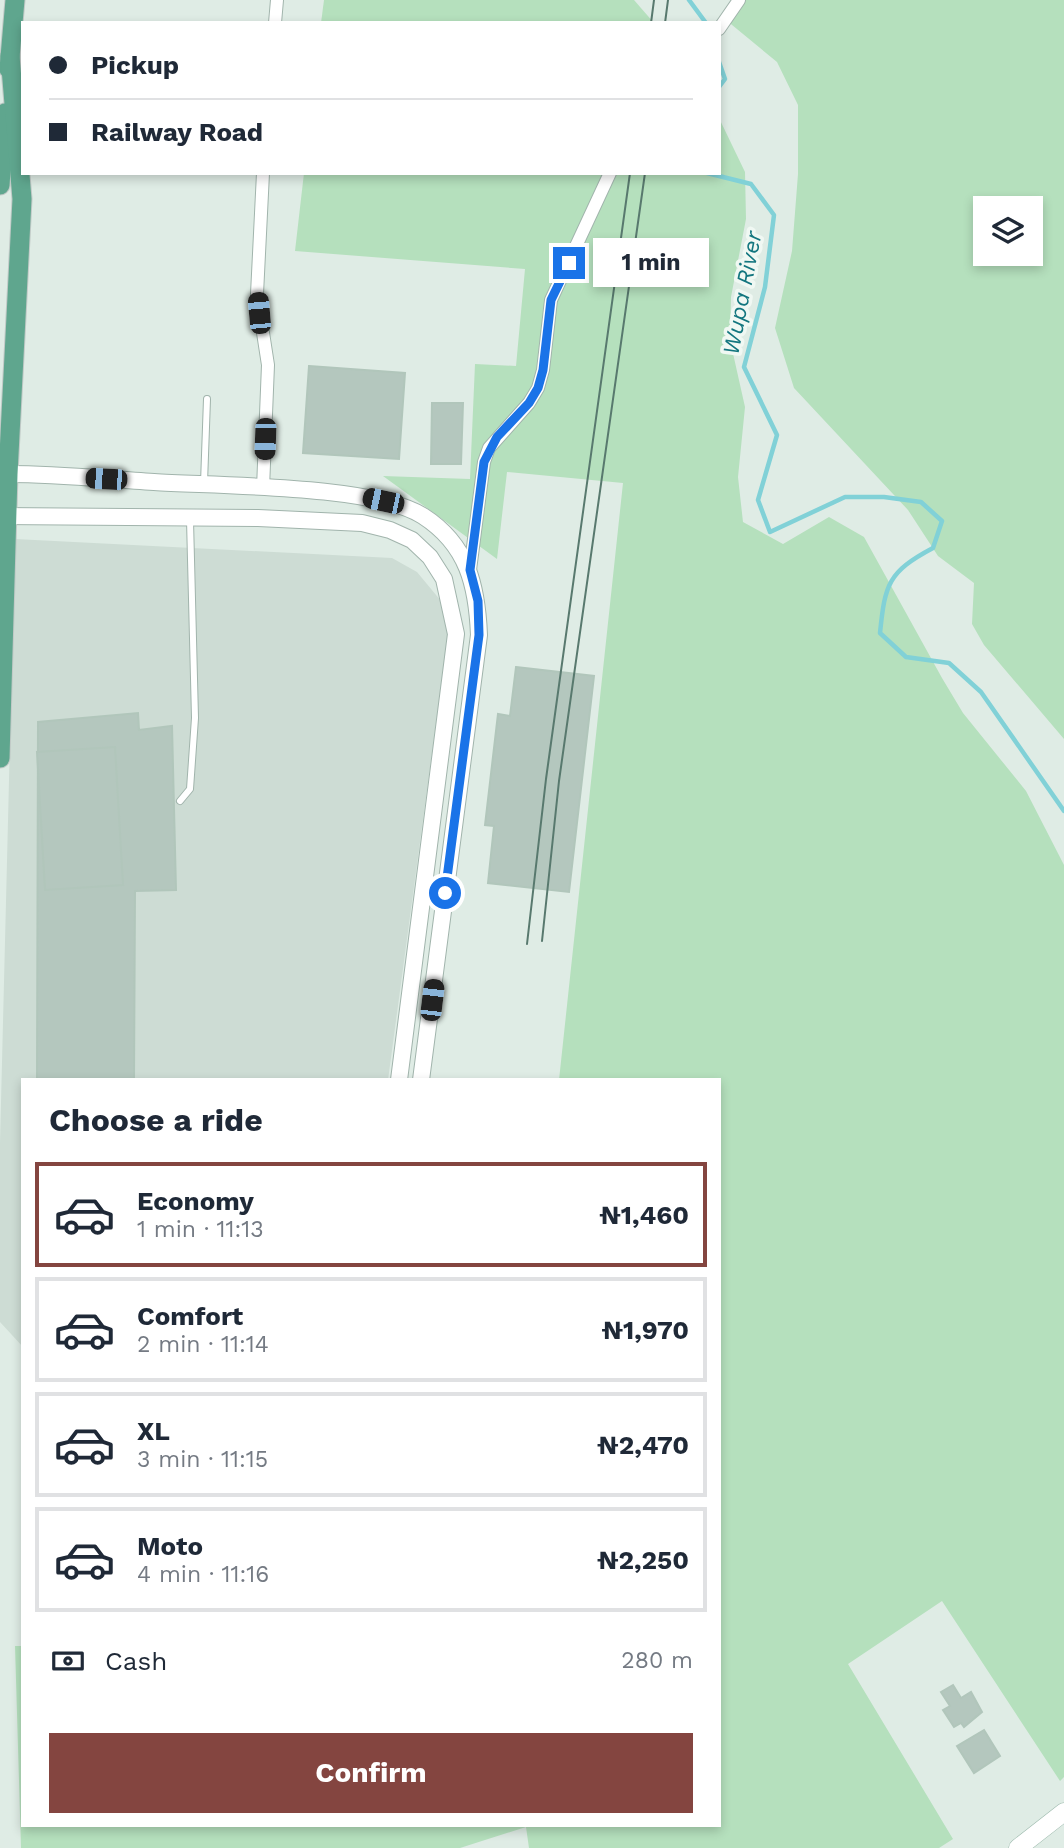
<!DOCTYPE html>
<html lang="en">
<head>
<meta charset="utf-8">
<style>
	body { margin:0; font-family:"Work Sans",sans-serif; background:#f6f6f7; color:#1f2937; height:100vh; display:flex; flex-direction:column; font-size:26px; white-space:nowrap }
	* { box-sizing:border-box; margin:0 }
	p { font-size:23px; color:#747a83 }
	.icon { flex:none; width:38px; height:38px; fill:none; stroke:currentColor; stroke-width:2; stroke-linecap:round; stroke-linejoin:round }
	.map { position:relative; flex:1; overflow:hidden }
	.drawer { position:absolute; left:21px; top:1078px; width:700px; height:749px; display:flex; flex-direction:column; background:#fff; border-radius:0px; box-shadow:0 4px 10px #0003 }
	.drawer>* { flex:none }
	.guide { position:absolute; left:21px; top:21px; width:700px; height:154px; border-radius:0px; box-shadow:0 4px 10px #0003; display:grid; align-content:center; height:154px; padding:0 28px; background:#fff }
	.tools { position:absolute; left:973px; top:196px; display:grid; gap:14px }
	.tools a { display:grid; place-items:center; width:70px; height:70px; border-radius:0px; background:#fff; box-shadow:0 4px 10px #0003; font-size:35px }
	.end { position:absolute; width:32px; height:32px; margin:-16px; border:9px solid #1a73e8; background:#fff; box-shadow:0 0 0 4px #fff }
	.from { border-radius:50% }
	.bubble { position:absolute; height:49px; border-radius:0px; background:#fff; box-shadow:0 4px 10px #0003; font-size:23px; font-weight:700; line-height:49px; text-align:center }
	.car { position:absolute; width:21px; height:42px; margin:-21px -10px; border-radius:9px; box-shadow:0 0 5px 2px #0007; background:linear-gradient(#222 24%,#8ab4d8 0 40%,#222 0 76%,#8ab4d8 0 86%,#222 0) }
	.guide b { display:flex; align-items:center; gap:24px; height:66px; font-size:26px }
	.guide b+b { border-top:2px solid #e0e1e3 }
	.guide i { width:18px; height:18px; background:#1f2937 }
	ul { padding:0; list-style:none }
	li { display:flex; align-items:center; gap:21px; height:105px; margin:0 14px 10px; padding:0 14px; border:4px solid #e0e1e3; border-radius:0px }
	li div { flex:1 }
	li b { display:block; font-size:26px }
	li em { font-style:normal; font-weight:700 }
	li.current { border-color:#844540 }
	li>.icon { width:63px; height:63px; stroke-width:1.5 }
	h2 { padding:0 28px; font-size:32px; line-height:84px }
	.pay { display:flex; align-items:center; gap:18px; height:77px; padding:0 28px; font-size:26px }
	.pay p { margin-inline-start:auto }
	.action { display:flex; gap:14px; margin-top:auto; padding:14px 28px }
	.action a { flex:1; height:80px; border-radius:0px; background:#844540; color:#fff; font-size:28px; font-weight:700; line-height:80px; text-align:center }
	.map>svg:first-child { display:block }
</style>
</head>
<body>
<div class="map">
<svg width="1064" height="1848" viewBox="0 0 1064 1848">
	<rect width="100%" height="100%" fill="#dfece5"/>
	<polygon fill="#cddcd4" points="15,539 392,558 417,572 441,601 448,634 388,1080 23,1080 23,1347 0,1322 0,1143"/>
	<g fill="#b5e0bd" fill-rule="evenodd">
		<polygon points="324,0 634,0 654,23 321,23"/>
		<path d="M 739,0 L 1064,0 L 1064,739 L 984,645 L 972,624 L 974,583 L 938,556 L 908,510 L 794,388 L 775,328 L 792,251 L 798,174 L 798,105 L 777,62 L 726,20 ZM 985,208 L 1031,208 L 1031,254 L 985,254 Z"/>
		<polygon points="719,118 745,172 746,219 731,297 730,340 745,407 738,477 743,522 783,544 829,517 864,537 942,678 963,713 1026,791 1064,865 1064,1777 1060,1781 942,1601 848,1664 953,1839 939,1848 529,1848 526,1827 460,1848 21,1848 15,1646 23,1646 23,1825 719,1825 719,1080 559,1080 623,483 507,472 497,559 383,476 470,479 475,364 516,366 525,269 295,251 304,173 719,173"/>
	</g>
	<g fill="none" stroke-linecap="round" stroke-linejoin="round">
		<g stroke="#81d1d7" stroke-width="4.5">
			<polyline points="689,0 706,23"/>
			<polyline points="719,62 725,79 719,87"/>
			<path d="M 707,173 L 751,184 L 774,215 L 765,287 L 744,367 L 777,435 L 758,500 L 770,532 L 845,497 L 884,497 L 921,502 L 942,521 L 933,548 C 888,572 885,584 880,633 L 906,657 L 949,663 L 981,692 L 1064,811"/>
		</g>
	</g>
	<g fill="#b4c7be" stroke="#b1c6bb" stroke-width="2">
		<polygon points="309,366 405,373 399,459 303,453"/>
		<polygon points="432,403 463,403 461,464 431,464"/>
		<polygon points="516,667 594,676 569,892 488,883 494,826 485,825 498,714 510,716"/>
		<polygon points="138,713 139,730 172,726 176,890 135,891 134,1080 37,1080 38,722"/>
		<polygon points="115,747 123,885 45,890 37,752"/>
		<polygon points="953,1685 961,1698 971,1692 982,1712 964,1727 961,1723 954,1727 943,1710 950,1706 941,1692"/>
		<polygon points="984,1730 1000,1756 974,1773 957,1746"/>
	</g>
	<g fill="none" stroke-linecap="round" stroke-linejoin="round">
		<g stroke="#a1b4ac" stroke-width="8">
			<g id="service">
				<polyline points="204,483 207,399"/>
				<polyline points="180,801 190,789 195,718 190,520"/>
			</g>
		</g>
		<g stroke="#a1b4ac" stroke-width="14">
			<g id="minor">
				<polyline points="275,23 277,0"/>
				<polyline points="719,29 739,0"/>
				<polyline points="263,488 268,365 257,294 263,173"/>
				<polyline points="470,570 484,462 489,448 529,403 538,388 543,370 551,300 610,173"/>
			</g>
		</g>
		<g stroke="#a1b4ac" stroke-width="18">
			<g id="tertiary">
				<path d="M 0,474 C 51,473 103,479 154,482 C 217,486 375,485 423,516 C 468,545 477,586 479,635 L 421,1080"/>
				<polyline points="0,516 258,518 362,523 390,530 412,540 430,557 444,579 456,634 399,1080"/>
			</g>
		</g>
		<g stroke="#9cb9ac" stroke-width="19">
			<polyline id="secondary" points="1018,1848 1064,1812"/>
		</g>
		<g stroke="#c0c9c6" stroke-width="21">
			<g id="primary">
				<polyline points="9,69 15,0"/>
				<polyline points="0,185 5,113"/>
				<polyline points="0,758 8,474 22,199 10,56"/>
			</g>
		</g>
		<use href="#service" stroke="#fff" stroke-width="6"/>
		<use href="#minor" stroke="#fff" stroke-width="12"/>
		<use href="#tertiary" stroke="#fff" stroke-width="16"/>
		<use href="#secondary" stroke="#fff" stroke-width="18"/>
		<use href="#primary" stroke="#5fa68e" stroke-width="19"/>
		<g stroke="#58796e" stroke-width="2">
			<polyline points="651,23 654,0"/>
			<polyline points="665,23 668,0"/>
			<polyline points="542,941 559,781 645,173"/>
			<polyline points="527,944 546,779 630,173"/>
		</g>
	</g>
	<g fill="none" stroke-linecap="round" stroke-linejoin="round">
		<polyline stroke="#1a73e8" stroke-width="9" points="445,893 479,635 478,601 470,570 484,462 497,437 529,403 538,388 543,370 551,300 569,263"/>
	</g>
	<g text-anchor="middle" stroke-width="7" stroke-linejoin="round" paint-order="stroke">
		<g font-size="23" font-style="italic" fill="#13767f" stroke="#f0f8f3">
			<text transform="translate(742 293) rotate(-79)" y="8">Wupa River</text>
		</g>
	</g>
</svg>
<div class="tools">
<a><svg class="icon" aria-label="layers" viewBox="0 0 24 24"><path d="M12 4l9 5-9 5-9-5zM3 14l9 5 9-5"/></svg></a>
</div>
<i class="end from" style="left:445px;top:893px"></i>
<i class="end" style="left:569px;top:263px"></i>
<div class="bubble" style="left:593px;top:238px;width:116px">1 min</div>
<i class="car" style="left:259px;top:313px;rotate:355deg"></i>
<i class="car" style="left:265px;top:439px;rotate:182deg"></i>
<i class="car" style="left:106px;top:479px;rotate:273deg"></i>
<i class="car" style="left:383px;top:501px;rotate:282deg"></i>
<i class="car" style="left:432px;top:1000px;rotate:7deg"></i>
<div class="guide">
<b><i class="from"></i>Pickup</b>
<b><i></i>Railway Road</b>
</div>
<section class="drawer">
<h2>Choose a ride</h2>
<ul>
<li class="current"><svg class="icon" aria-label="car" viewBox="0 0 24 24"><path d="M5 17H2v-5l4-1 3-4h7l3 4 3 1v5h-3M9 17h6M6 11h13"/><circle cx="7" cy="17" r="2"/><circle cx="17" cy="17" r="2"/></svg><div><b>Economy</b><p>1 min · 11:13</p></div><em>₦1,460</em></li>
<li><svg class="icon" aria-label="car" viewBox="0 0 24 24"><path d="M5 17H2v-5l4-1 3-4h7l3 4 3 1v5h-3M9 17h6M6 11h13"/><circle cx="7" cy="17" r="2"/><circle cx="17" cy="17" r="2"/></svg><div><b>Comfort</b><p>2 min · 11:14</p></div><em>₦1,970</em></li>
<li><svg class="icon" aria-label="car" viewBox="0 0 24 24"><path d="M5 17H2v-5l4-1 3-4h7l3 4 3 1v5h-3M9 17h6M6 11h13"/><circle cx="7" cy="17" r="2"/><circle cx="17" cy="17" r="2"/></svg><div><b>XL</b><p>3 min · 11:15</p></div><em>₦2,470</em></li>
<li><svg class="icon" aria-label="car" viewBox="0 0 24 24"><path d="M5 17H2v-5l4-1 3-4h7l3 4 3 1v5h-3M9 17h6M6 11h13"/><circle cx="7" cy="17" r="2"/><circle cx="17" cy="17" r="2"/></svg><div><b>Moto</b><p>4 min · 11:16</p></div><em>₦2,250</em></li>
</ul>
<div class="pay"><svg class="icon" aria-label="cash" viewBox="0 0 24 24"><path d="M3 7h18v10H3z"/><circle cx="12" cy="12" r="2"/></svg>Cash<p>280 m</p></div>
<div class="action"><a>Confirm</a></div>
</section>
</div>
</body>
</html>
